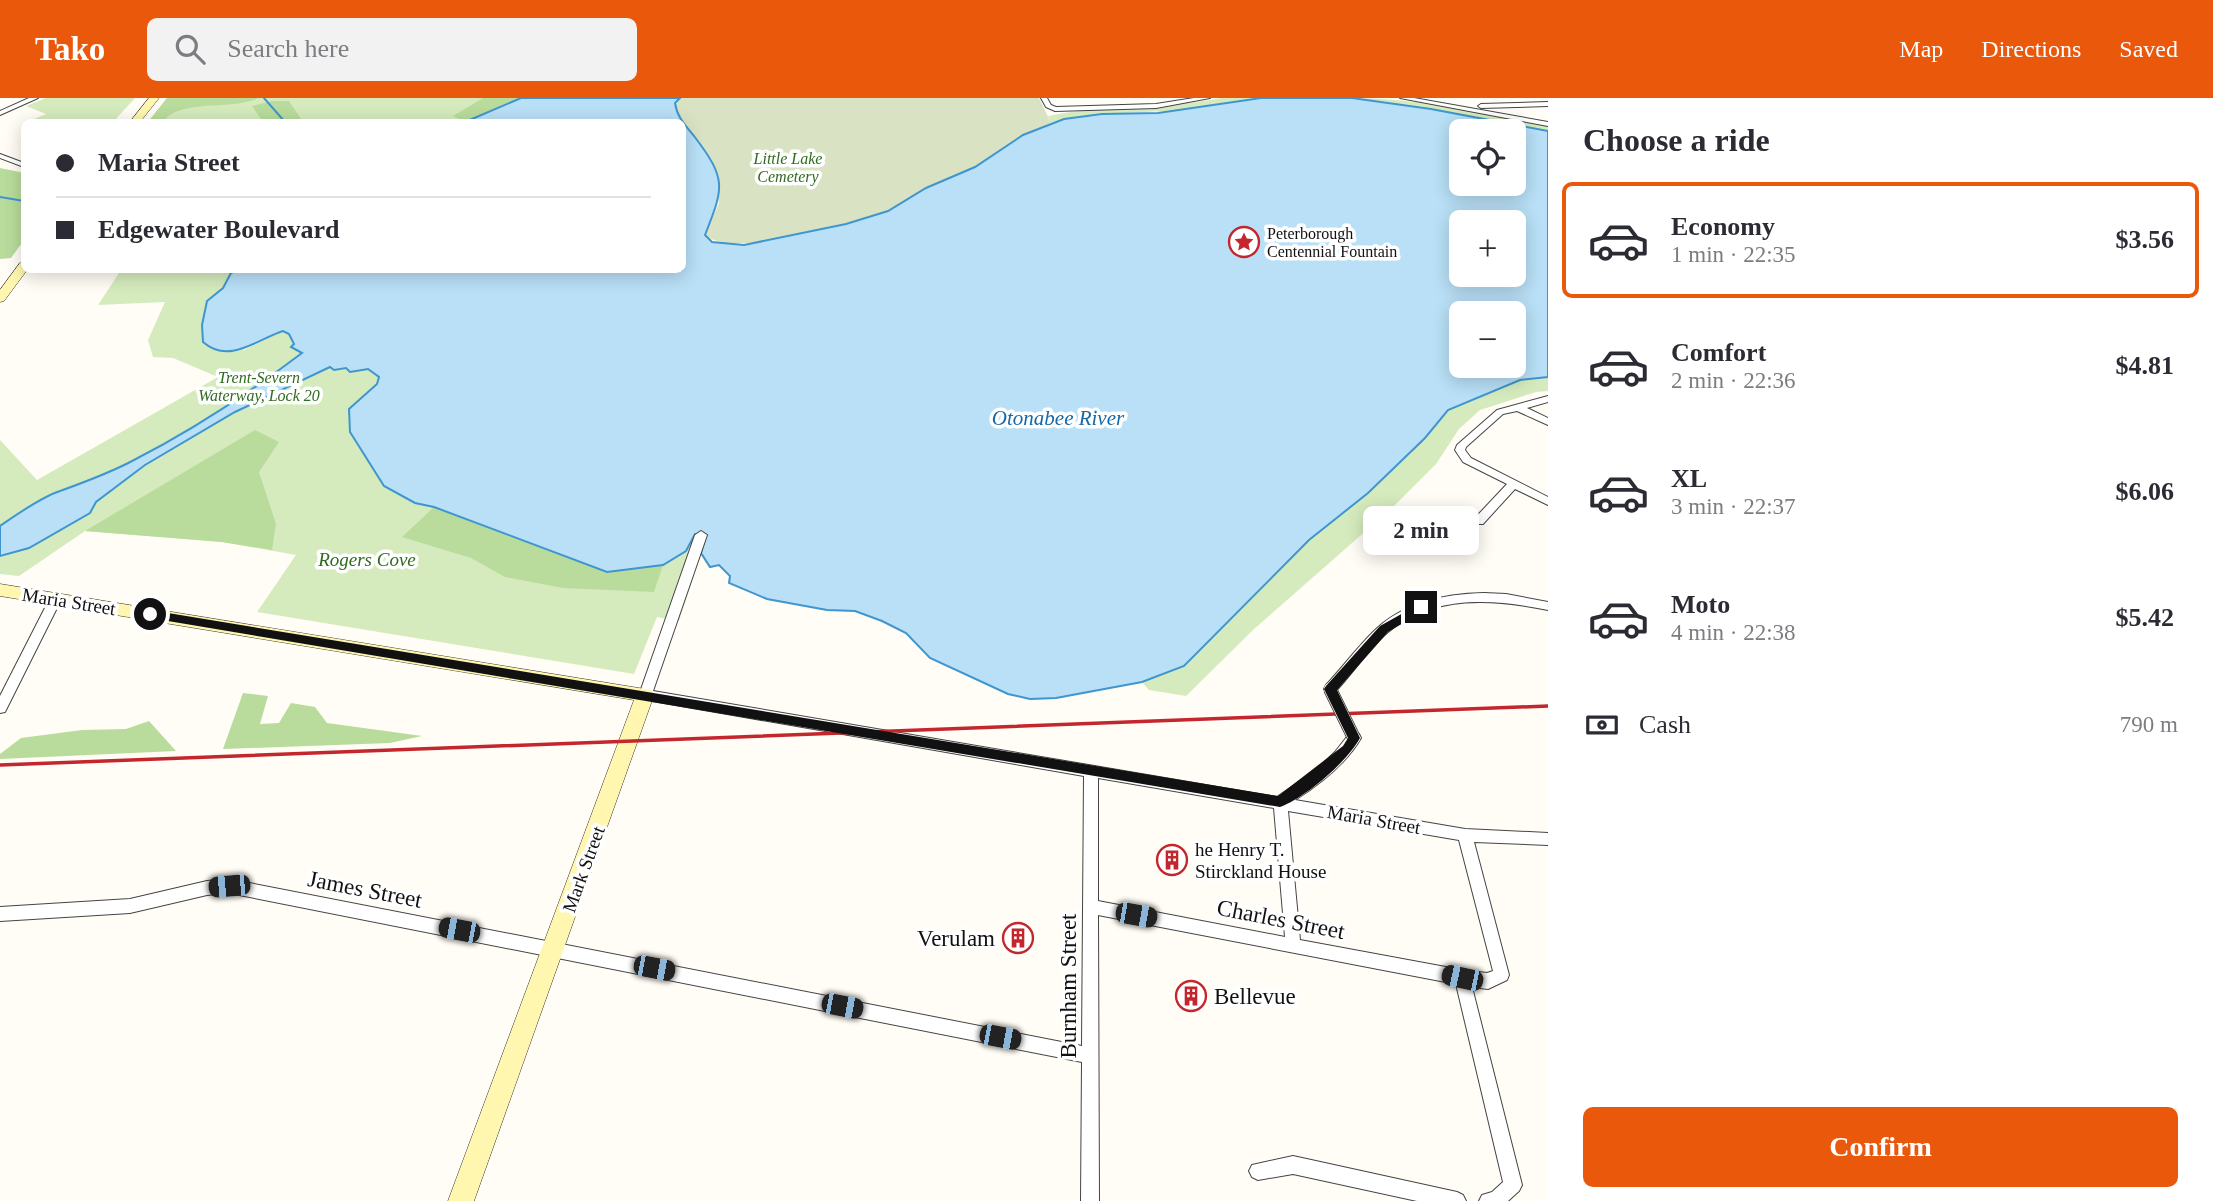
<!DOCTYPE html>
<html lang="en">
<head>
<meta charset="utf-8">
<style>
	body { margin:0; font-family:Georgia,serif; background:#f2f2f3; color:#2b2b33; height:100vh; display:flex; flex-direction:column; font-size:26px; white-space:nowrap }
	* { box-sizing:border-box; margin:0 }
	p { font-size:23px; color:#7c7c81 }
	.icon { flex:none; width:38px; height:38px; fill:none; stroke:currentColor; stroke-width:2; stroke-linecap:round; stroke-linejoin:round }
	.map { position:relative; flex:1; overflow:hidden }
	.sheet { display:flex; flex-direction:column; background:#fff; width:665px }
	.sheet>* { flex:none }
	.banner { position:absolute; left:21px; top:21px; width:665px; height:154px; border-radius:10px; box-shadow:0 4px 18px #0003; display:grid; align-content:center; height:154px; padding:0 35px; background:#fff }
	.buttons { position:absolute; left:1449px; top:21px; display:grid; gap:14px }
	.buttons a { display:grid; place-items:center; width:77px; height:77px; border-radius:10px; background:#fff; box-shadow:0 4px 18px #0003; font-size:35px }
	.end { position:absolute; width:32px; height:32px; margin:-16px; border:9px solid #111; background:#fff; box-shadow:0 0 0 4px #fff }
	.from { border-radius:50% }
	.bubble { position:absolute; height:49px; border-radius:10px; background:#fff; box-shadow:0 4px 18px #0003; font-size:23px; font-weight:700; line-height:49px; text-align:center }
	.car { position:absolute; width:21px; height:42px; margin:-21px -10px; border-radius:9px; box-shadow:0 0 5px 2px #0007; background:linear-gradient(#222 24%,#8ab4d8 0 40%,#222 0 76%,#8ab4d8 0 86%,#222 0) }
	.banner b { display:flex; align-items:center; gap:24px; height:66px; font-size:26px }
	.banner b+b { border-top:2px solid #e1e1e2 }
	.banner i { width:18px; height:18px; background:#2b2b33 }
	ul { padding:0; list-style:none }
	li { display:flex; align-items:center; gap:21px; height:116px; margin:0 14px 10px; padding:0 21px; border:4px solid transparent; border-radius:10px }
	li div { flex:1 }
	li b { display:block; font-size:26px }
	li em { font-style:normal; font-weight:700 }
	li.current { border-color:#ea580c }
	li>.icon { width:63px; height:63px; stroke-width:1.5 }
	h2 { padding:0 35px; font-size:32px; line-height:84px }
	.pay { display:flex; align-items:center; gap:18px; height:77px; padding:0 35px; font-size:26px }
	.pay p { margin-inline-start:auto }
	.button { display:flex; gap:14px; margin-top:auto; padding:14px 35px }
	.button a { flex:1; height:80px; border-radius:10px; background:#ea580c; color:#fff; font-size:28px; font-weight:700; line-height:80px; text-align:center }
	header { display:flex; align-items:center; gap:42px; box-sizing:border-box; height:98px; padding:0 35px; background:#ea580c; color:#fff }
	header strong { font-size:33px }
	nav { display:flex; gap:38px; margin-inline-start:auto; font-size:24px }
	.search { width:490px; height:63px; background:#f2f2f3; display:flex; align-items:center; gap:18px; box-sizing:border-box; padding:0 24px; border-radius:10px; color:#7c7c81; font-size:26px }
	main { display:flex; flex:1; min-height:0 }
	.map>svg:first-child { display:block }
</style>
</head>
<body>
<header>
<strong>Tako</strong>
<div class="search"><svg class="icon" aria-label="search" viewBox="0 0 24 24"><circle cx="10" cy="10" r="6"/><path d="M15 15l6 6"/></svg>Search here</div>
<nav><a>Map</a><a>Directions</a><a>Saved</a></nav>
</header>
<main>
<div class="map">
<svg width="1548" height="1103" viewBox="0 0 1548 1103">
	<rect width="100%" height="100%" fill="#fffdf5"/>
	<g fill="#d5ebbd">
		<polygon points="46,0 135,0 113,24 27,24 46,16 26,8"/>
		<polygon points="167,0 521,0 465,24 148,24"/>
		<path d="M 1221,0 L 1265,0 L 1186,12 L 1102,16 L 1051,25 L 1048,18 C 1105,6 1164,11 1221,0 Z"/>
		<path d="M 1352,0 C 1418,0 1483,15 1548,27 L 1548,33 L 1431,11 Z"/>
		<polygon points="121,172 237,172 231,175 223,189 207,203 244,252 283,233 289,236 294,247 346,270 350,274 368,271 379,279 377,286 349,311 414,405 707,438 679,523 657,519 634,576 257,514 296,457 222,444 85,433 19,478 0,476 0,342 37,382 218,279 173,260 153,259 148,242 165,204 98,207"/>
		<polygon points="1548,279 1548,293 1536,294 1480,312 1459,331 1436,366 1393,409 1253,532 1186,598 1149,592 1142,584 1184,568 1309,442 1368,395 1425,340 1448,312 1520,282"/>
	</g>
	<g fill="#b9dc9c">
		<path d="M 167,0 L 258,0 C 231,13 179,0 163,24 L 148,24 Z"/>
		<polygon points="483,0 521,0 466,24 453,18"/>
		<polygon points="272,3 289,3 303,24 260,24 261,21 252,8"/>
		<polygon points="0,70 24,75 24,142 11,160 0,161"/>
		<polygon points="255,332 279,344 259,374 276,426 272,452 222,444 85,433"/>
		<polygon points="434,409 607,474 663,467 654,494 563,490 505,479 471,460 402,439"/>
		<polygon points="243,595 268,598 260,626 279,625 291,605 315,609 327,625 422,638 390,645 223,651"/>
		<polygon points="149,623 176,653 0,661 0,656 21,640 82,632 126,631"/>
	</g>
	<path fill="#d9e3c4" d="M 680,0 L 1039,0 L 1051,25 C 1024,37 1003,54 977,68 C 960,77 941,82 923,92 C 911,99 899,108 886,113 C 853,126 732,161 705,137 L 719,105 L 712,62 L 677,17 L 675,5 Z"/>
	<path fill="#b9e0f7" stroke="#3f96cf" stroke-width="2" fill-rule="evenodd" d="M 521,0 L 680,0 L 675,5 C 677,19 685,27 694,38 C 727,81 724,89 705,137 L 712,144 L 744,147 L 846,126 L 888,113 L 926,90 L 975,69 L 1023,37 L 1064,21 L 1102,16 L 1158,15 L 1261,0 L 1352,0 L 1431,11 L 1548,33 L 1548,279 L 1520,282 L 1448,312 L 1425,340 L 1368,395 L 1309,442 L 1184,568 L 1142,584 L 1056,600 L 1030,601 L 1008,596 L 930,560 L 906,535 L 882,523 L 855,513 L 827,512 L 767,501 L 729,485 L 730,478 L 719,467 L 710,469 L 701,455 L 706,438 L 695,436 L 686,453 L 663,467 L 607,474 L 434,409 L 415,405 L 384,388 L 350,334 L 349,311 L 377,286 L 379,279 L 368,271 L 350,274 L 346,270 L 334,272 L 330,269 L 235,314 L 145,367 L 96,404 L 90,415 L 29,450 L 0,458 L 0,428 C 16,417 41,399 60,393 C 85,384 110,375 134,362 C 193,332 249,295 302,255 L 291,249 L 294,246 L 289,236 L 283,233 C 258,241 229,267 203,244 L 202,227 L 207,203 L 223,190 L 231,175 L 237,172 L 682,172 L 682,24 L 465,24 ZM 1461,33 L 1514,33 L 1514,86 L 1461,86 ZM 1461,124 L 1514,124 L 1514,177 L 1461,177 ZM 1461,215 L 1514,215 L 1514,268 L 1461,268 Z"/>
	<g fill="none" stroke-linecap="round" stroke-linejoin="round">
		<g stroke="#3f96cf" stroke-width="2">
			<polyline points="264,0 285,24"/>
			<polyline points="0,99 24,103"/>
		</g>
		<g stroke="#444" stroke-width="2">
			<g id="street">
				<polygon points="29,0 38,0 0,17 0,13"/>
				<polygon points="1041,0 1047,0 1051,7 1056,9 1156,6 1194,0 1210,0 1156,10 1055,13 1046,9"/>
				<polygon points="1400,0 1414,0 1548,24 1548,28"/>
				<polygon points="1548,4 1548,8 1481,10 1478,8 1481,6"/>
				<polygon points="0,56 24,65 24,69 0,60"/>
				<polygon points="1548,298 1548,304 1527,310 1548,320 1548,327 1517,313 1503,316 1466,349 1465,352 1471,360 1548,399 1548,407 1515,391 1483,426 1475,426 1474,423 1475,420 1507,386 1463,364 1455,352 1457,347 1497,312"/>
				<path d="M 701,433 L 707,437 L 653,593 L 1277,699 L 1316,672 L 1335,654 L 1349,636 L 1354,635 L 1359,636 L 1361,640 C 1346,666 1320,686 1295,702 L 1465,731 L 1548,735 L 1548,747 L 1474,744 L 1509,877 L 1507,882 L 1488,891 L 1472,889 L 1522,1087 L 1519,1093 L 1508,1103 L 1479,1103 L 1482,1097 L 1492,1094 L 1503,1084 L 1456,886 L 1098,817 L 1099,1103 L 1081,1103 L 1082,964 L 229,795 L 207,797 L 130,815 L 0,823 L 0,809 L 130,801 L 207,783 L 229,781 L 1082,948 L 1084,678 L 641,601 L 639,597 L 695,437 ZM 1098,680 L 1274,710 L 1285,839 L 1098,803 ZM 1288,713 L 1459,742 L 1493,873 L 1487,875 L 1462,872 L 1300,842 Z"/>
				<path d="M 1484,495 L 1506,496 L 1548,504 L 1548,512 C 1494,501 1434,496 1388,534 C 1368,551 1353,575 1334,595 L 1326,595 L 1324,591 L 1326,587 C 1342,570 1356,551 1373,534 C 1403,504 1444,496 1484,495 Z"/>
				<polygon points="56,496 62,500 5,614 0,615 0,598 50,500"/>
				<polygon points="1293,1058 1457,1094 1463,1097 1466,1103 1417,1103 1293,1076 1258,1082 1252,1079 1249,1073 1252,1067"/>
			</g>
		</g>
		<g stroke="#333" stroke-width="1">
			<g id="secondary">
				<polygon points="149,0 159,0 140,24 130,24"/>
				<polygon points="20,165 24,165 24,172 27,172 4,203 0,204 0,192"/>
				<polygon points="0,486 651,592 654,597 474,1103 448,1103 634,602 0,498"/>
			</g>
		</g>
		<use href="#street" fill="#fff" fill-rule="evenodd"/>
		<use href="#secondary" fill="#fff6b0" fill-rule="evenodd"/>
		<polyline stroke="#c4262e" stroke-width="3.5" points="0,667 1548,608"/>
		<g stroke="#444" stroke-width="14" stroke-linecap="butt">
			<polyline id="street-bridge" points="1330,591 1354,640"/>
		</g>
		<use href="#street-bridge" stroke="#fff" stroke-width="12"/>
	</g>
	<path fill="#111" d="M 1421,505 L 1425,506 L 1425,512 L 1388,534 L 1337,592 L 1360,640 C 1347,664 1305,700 1280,709 L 150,520 L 145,516 L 150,512 L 1278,698 L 1343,648 L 1348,640 L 1324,591 L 1326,588 L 1380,528 Z"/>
	<defs>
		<g id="sight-ring" transform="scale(1.575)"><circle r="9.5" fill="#fff" stroke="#c4262e" stroke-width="1.5"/><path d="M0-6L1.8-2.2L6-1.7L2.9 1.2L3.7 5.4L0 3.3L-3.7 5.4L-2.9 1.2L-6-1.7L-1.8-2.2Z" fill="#c4262e"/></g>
		<g id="building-ring" transform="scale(1.575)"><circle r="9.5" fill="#fff" stroke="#c4262e" stroke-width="1.5"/><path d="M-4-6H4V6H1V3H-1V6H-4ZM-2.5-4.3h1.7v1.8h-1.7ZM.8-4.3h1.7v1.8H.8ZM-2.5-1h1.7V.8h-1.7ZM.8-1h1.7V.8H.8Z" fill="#c4262e"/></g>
	</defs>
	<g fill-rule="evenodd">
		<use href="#sight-ring" x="1244" y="144"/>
		<use href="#building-ring" x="1172" y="762"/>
		<use href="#building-ring" x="1018" y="840"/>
		<use href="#building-ring" x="1191" y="898"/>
	</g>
	<g text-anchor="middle" stroke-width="7" stroke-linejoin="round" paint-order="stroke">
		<g font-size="16" font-style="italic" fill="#2f6b1f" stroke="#fff">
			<text x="788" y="66">Little Lake<tspan x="788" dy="18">Cemetery</tspan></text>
			<text x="259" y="285">Trent-Severn<tspan x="259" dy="18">Waterway, Lock 20</tspan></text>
		</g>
		<g font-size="16" fill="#111" stroke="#fff" text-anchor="start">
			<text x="1267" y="141">Peterborough<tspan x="1267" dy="18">Centennial Fountain</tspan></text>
		</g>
		<g font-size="19" font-style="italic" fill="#2f6b1f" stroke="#fff">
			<text x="367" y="468">Rogers Cove</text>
		</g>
		<g font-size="19" fill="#111" stroke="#fff">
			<text transform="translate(69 503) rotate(9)" y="7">Maria Street</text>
			<text transform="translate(1374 721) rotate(10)" y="7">Maria Street</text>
			<text transform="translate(583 771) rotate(-70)" y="7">Mark Street</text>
		</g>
		<g font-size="19" fill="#111" stroke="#fff" text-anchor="start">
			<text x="1195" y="758">he Henry T.<tspan x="1195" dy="22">Stirckland House</tspan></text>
		</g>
		<g font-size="21" font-style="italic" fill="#1768a6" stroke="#fff">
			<text x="1058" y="327">Otonabee River</text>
		</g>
		<g font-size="23" fill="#111" stroke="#fff">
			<text transform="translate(365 791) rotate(11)" y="8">James Street</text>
			<text transform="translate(1281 821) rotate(11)" y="8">Charles Street</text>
			<text transform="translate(1068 888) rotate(-90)" y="8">Burnham Street</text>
		</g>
		<g font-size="23" fill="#111" stroke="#fff" text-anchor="end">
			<text x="995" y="848">Verulam</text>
			<text x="1214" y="906" text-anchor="start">Bellevue</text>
		</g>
	</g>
</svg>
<div class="buttons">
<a><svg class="icon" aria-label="locate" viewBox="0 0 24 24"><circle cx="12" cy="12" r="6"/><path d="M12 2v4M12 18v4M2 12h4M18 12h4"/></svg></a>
<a>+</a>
<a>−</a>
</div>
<i class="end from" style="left:150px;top:516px"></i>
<i class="end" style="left:1421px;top:509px"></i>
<div class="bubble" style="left:1363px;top:408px;width:116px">2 min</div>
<i class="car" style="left:229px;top:788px;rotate:265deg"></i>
<i class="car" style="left:1136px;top:817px;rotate:100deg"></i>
<i class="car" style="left:459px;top:832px;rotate:281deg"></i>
<i class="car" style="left:654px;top:870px;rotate:101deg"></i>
<i class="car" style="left:1462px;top:880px;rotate:282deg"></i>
<i class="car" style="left:842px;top:908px;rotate:101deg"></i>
<i class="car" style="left:1000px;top:939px;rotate:101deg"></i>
<div class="banner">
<b><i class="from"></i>Maria Street</b>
<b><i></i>Edgewater Boulevard</b>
</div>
</div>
<section class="sheet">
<h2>Choose a ride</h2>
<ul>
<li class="current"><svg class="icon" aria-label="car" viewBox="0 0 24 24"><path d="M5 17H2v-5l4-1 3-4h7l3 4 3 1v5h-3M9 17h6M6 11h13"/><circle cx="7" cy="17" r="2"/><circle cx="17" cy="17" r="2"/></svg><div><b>Economy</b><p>1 min · 22:35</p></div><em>$3.56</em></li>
<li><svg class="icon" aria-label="car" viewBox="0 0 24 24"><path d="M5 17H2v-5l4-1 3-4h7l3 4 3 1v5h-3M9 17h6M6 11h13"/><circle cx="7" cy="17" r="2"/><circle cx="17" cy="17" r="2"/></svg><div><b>Comfort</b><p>2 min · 22:36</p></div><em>$4.81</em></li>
<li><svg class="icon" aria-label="car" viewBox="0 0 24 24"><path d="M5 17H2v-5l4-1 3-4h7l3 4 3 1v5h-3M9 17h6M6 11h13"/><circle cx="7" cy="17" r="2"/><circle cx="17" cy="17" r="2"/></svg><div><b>XL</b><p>3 min · 22:37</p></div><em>$6.06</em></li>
<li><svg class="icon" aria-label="car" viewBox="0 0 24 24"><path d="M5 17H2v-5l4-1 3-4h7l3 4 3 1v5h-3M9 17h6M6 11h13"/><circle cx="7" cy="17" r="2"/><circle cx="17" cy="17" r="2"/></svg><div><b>Moto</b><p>4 min · 22:38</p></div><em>$5.42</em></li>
</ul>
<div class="pay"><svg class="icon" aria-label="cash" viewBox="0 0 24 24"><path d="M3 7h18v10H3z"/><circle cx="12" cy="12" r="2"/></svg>Cash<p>790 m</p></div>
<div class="button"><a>Confirm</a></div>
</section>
</main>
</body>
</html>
